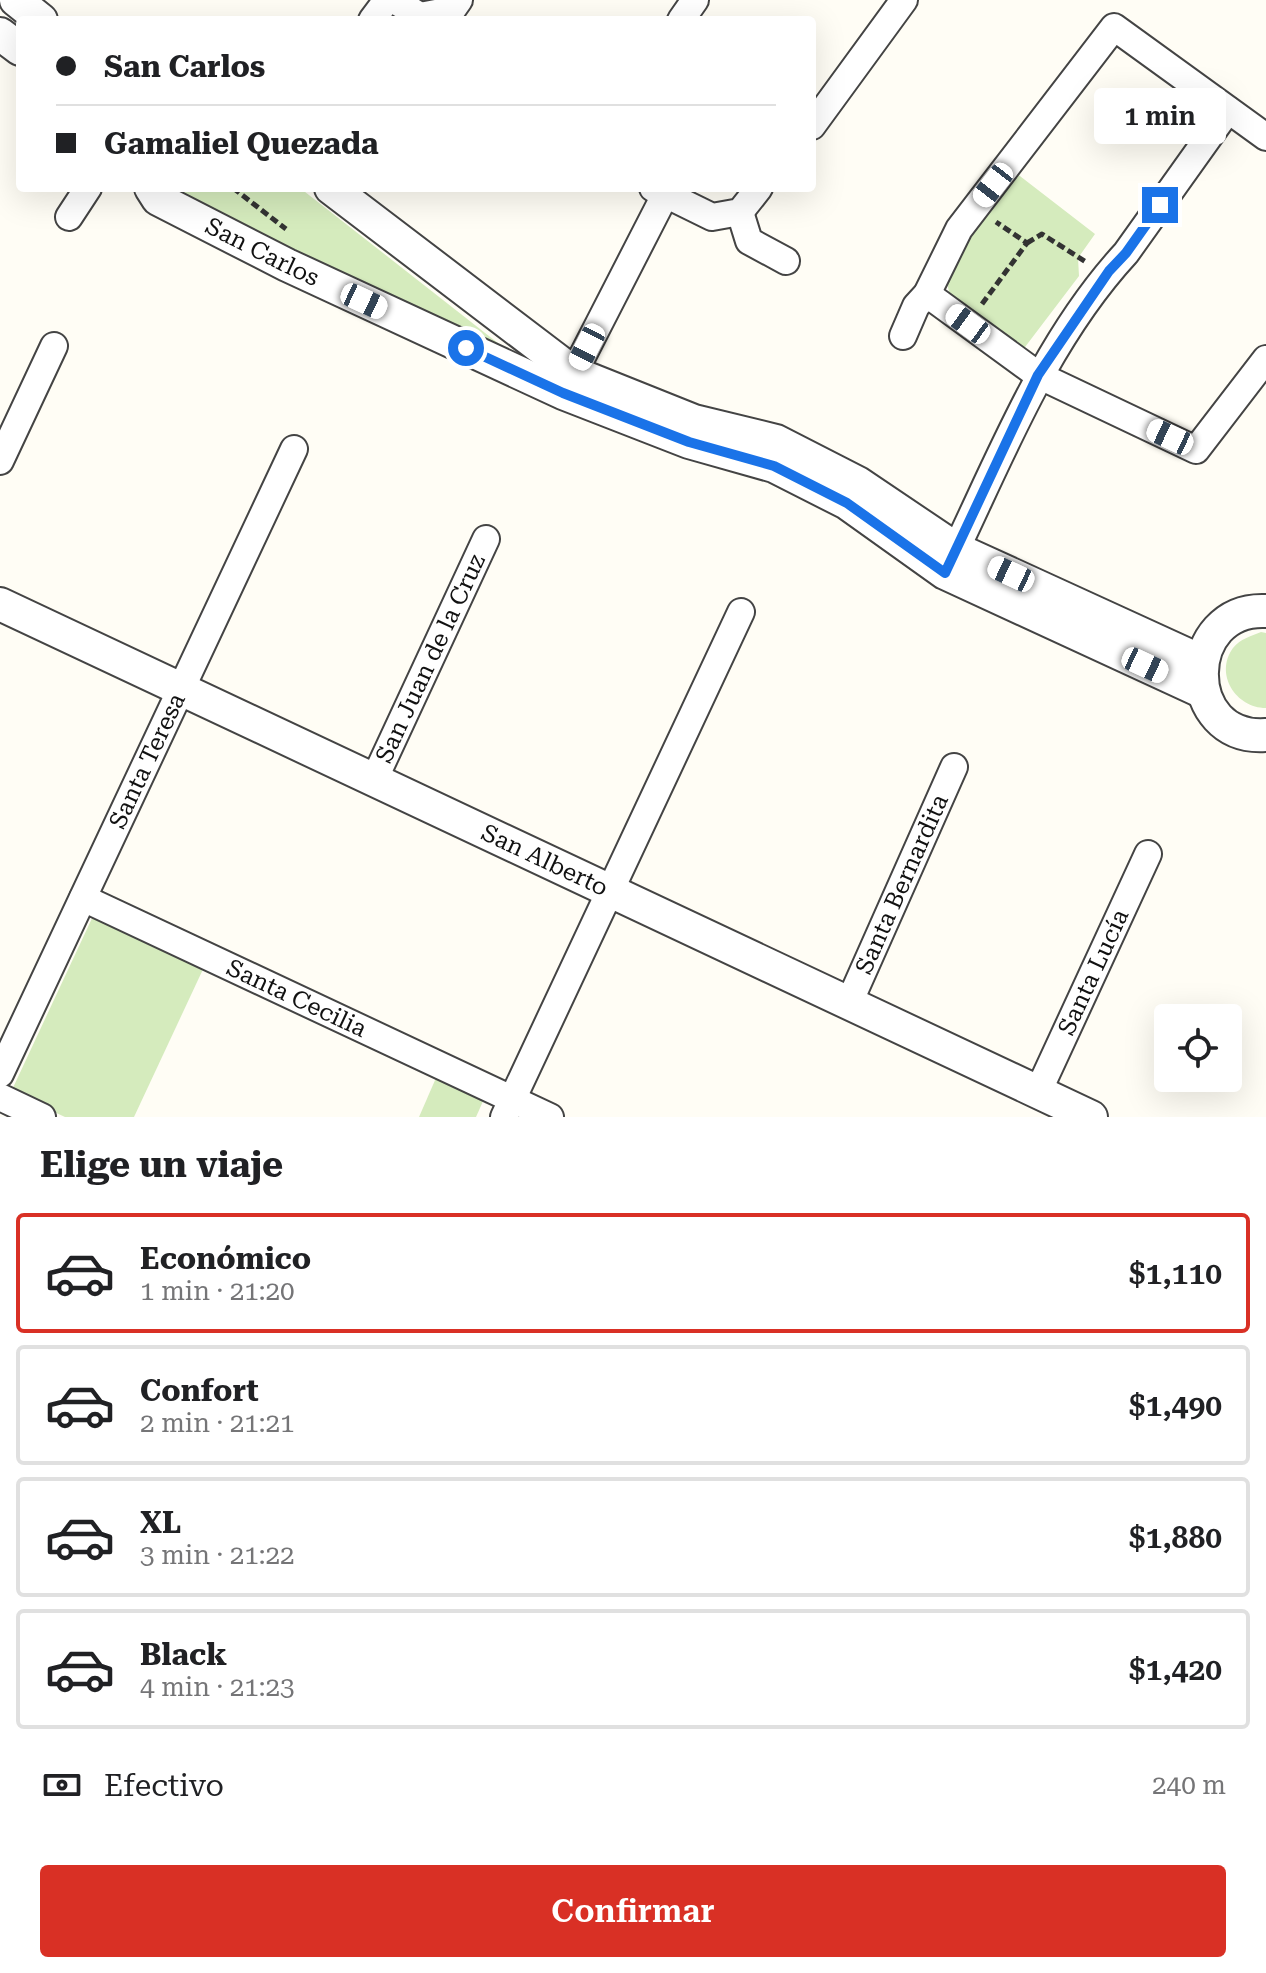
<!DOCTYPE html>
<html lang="es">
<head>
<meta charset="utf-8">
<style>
	body { margin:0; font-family:"Roboto Serif",serif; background:#f2f2f2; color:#202124; height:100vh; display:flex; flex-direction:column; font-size:30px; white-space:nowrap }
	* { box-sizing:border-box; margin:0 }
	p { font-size:26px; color:#757577 }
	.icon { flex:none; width:44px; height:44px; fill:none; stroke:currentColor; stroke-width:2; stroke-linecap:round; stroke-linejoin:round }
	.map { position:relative; height:1117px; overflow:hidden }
	.details { display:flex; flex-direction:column; background:#fff; flex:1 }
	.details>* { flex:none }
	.guide { position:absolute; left:16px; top:16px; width:800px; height:176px; border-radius:8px; box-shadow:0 8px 32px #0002; display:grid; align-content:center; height:176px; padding:0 40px; background:#fff }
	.tools { position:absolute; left:1154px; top:1004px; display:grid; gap:16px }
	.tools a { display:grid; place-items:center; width:88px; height:88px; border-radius:8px; background:#fff; box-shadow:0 8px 32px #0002; font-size:40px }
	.end { position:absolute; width:36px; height:36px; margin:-18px; border:10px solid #1a73e8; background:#fff; box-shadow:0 0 0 4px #fff }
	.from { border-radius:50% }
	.bubble { position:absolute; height:56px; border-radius:8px; background:#fff; box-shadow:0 8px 32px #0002; font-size:26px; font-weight:600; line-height:56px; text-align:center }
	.car { position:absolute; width:24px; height:48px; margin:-24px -12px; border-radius:10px; box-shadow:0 0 6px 2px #0007; background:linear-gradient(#fff 24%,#345 0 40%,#fff 0 76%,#345 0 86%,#fff 0) }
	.guide b { display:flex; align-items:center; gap:28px; height:76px; font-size:30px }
	.guide b+b { border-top:2px solid #e0e0e0 }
	.guide i { width:20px; height:20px; background:#202124 }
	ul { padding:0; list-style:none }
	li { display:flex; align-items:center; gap:24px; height:120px; margin:0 16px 12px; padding:0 24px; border:4px solid #e0e0e0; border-radius:8px }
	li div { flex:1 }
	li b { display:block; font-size:30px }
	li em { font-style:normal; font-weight:600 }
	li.selected { border-color:#d93025 }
	li>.icon { width:72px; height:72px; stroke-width:1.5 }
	h2 { padding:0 40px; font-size:36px; line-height:96px }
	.pay { display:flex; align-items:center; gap:20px; height:88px; padding:0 40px; font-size:30px }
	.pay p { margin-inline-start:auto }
	.action { display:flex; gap:16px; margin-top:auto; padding:16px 40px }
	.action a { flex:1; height:92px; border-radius:8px; background:#d93025; color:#fff; font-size:32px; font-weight:600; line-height:92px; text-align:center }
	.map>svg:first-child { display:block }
</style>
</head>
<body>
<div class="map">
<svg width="1266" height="1117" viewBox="0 0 1266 1117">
	<rect width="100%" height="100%" fill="#fffdf5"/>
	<g fill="#d5ebbd">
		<polygon points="1016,173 1095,234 1078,258 1079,276 1022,351 951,301 946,278 964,241"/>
		<polygon points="168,188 300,188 521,361 390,299"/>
		<path d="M 1261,632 L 1266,633 L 1266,708 C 1236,708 1214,674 1233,648 C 1240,639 1251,636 1261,632 Z"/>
		<polygon points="94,914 205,965 134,1117 65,1117 11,1092"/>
		<polygon points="436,1078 484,1099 476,1117 419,1117"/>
	</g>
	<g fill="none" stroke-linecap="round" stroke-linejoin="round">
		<g stroke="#444" stroke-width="30">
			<g id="minor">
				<polyline points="394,0 420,16 452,10 459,0"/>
				<polyline points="372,20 387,0"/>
				<polyline points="681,20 695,0"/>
				<polyline points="812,126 904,0"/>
				<polyline points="653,188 712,217 740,212 759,188"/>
				<polyline points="740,212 749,241 786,261"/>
				<polyline points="69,217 88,188"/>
				<polyline points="927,294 1038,375 1196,450 1266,359"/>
				<polyline points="903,336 916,306 927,294 959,229 1114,27 1266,137"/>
				<polyline points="565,390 665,195"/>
				<polyline points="0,461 54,346"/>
				<path d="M 948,566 C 1000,459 1044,342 1126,253 L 1228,110"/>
				<path id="s1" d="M 374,780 L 486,539"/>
				<path id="s2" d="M 83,898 L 550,1117"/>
				<path id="s3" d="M 849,1003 L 954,767"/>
				<path id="s4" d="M 0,1074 L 294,449"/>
				<path id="s5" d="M 1038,1092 L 1148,854"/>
				<polyline points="0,1097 42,1117"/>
				<polyline points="504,1117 741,612"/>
			</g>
		</g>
		<g stroke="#444" stroke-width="36">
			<g id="tertiary">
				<polyline points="16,0 41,20"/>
				<polyline points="0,34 20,49"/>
				<path id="s6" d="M 151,188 L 158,199 L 287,265 L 563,393 L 689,442 L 774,466 L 847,503 L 945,573 L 1203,692"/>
				<polyline points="331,188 574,373 694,421 776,441 858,483 956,549 1201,661"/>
				<path id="s7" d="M 0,604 L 1091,1117"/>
				<path d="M 1266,611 C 1181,607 1180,741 1266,735"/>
			</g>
		</g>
		<g stroke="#333" stroke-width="5" stroke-dasharray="8 4" stroke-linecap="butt">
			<polyline points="233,188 286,229"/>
			<polyline points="1027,243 1042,234 1086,262"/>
			<polyline points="982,304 1027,243 996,222"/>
		</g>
		<use href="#minor" stroke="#fff" stroke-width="26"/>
		<use href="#tertiary" stroke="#fff" stroke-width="32"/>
	</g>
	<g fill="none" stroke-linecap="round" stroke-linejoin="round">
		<polyline stroke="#1a73e8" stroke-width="10" points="466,348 563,393 689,442 774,466 847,503 945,573 1038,375 1109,271 1126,253 1160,205"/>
	</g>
	<g text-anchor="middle" stroke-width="8" stroke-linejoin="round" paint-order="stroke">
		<g font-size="24" fill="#111" stroke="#fff">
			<text dy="8" stroke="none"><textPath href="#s6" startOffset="130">San Carlos</textPath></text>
			<text dy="8" stroke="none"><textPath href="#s1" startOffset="134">San Juan de la Cruz</textPath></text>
			<text dy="8" stroke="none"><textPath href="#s4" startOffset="346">Santa Teresa</textPath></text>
			<text dy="8" stroke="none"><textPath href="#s7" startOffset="602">San Alberto</textPath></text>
			<text dy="8" stroke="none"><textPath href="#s3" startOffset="130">Santa Bernardita</textPath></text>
			<text dy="8" stroke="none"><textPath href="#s5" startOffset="132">Santa Lucía</textPath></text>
			<text dy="8" stroke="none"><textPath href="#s2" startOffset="236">Santa Cecilia</textPath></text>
		</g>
	</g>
</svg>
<div class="tools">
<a><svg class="icon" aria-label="locate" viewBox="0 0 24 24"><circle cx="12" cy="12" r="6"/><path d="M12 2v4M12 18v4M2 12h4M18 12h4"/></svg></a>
</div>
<i class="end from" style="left:466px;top:348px"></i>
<i class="end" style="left:1160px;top:205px"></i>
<div class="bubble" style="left:1094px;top:88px;width:132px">1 min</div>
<i class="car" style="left:993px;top:185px;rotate:218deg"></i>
<i class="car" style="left:364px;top:301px;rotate:115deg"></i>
<i class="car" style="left:968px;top:324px;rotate:306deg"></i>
<i class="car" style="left:587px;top:347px;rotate:207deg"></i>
<i class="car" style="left:1170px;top:437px;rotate:295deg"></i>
<i class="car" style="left:1011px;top:574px;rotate:295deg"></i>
<i class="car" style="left:1145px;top:665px;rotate:115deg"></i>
<div class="guide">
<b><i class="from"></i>San Carlos</b>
<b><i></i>Gamaliel Quezada</b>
</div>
</div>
<section class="details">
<h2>Elige un viaje</h2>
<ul>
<li class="selected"><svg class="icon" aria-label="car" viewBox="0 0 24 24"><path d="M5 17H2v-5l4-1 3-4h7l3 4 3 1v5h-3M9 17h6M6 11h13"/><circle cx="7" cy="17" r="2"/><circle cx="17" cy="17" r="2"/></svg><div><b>Económico</b><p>1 min · 21:20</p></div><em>$1,110</em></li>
<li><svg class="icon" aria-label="car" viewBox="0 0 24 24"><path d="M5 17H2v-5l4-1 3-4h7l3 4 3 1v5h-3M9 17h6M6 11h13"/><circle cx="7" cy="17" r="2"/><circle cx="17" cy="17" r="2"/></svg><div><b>Confort</b><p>2 min · 21:21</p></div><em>$1,490</em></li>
<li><svg class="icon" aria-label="car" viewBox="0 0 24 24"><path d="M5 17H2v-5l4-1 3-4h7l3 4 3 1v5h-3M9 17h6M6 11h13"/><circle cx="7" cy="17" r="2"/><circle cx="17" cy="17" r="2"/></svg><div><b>XL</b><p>3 min · 21:22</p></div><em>$1,880</em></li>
<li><svg class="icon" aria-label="car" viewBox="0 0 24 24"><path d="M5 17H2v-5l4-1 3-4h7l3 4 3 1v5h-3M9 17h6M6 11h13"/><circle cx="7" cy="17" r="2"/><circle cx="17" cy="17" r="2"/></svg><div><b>Black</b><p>4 min · 21:23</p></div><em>$1,420</em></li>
</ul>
<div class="pay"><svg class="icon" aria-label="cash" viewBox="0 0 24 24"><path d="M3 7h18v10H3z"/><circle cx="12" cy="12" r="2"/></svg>Efectivo<p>240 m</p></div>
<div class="action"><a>Confirmar</a></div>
</section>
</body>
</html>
